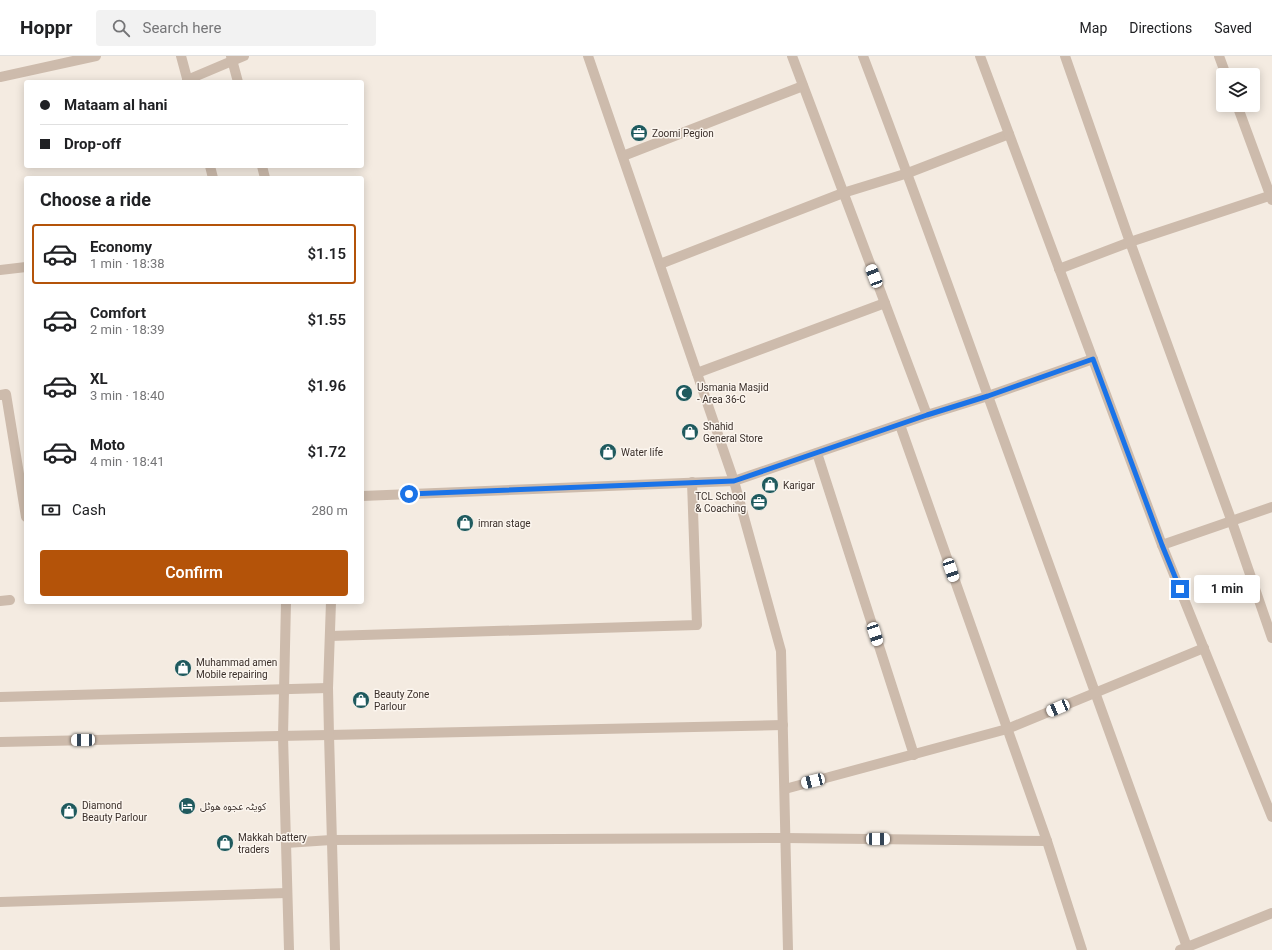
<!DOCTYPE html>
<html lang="en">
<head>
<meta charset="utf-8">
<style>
	body { margin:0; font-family:Roboto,"Noto Sans Arabic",sans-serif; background:#f2f2f2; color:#202124; height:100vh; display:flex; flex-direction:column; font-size:15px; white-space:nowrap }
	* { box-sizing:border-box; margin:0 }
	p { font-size:13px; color:#757577 }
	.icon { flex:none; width:22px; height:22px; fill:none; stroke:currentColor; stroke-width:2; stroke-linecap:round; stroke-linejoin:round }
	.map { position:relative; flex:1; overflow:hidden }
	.sheet { position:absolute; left:24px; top:120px; width:340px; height:428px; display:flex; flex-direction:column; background:#fff; border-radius:4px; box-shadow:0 2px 10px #0003 }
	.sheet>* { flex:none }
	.banner { position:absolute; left:24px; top:24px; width:340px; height:88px; border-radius:4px; box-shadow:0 2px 10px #0003; display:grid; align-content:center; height:88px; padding:0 16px; background:#fff }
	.tools { position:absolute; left:1216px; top:12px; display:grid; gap:8px }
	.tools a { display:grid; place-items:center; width:44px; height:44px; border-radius:4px; background:#fff; box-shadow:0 2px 10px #0003; font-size:20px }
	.end { position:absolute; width:18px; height:18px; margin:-9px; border:5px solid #1a73e8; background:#fff; box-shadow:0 0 0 2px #fff }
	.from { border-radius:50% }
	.bubble { position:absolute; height:28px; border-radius:4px; background:#fff; box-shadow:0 2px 10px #0003; font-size:13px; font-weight:600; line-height:28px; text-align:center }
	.car { position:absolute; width:12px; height:24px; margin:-12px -6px; border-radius:5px; box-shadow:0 0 3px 1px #0007; background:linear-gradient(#fff 24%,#345 0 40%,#fff 0 76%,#345 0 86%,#fff 0) }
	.banner b { display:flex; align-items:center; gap:14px; height:38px; font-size:15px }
	.banner b+b { border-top:1px solid #e0e0e0 }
	.banner i { width:10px; height:10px; background:#202124 }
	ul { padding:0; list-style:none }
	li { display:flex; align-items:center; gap:12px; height:60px; margin:0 8px 6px; padding:0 8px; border:2px solid transparent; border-radius:4px }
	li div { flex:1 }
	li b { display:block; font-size:15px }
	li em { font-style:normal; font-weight:600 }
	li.active { border-color:#b45309 }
	li>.icon { width:36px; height:36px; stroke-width:1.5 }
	h2 { padding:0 16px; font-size:18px; line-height:48px }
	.pay { display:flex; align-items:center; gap:10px; height:44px; padding:0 16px; font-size:15px }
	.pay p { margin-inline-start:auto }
	.primary-button { display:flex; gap:8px; margin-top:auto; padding:8px 16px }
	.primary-button a { flex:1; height:46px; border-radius:4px; background:#b45309; color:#fff; font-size:16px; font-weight:600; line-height:46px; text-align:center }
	header { display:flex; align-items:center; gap:24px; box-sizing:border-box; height:56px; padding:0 20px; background:#fff; border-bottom:1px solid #e0e0e0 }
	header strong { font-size:19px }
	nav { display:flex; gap:22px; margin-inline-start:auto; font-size:14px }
	.search { width:280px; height:36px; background:#f2f2f2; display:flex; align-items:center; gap:10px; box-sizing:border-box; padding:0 14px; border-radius:4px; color:#757577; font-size:15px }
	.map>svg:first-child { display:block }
</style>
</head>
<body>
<header>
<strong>Hoppr</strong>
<div class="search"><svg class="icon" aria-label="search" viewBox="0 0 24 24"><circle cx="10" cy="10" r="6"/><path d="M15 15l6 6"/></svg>Search here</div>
<nav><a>Map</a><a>Directions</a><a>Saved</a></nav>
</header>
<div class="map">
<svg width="1272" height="894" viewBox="0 0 1272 894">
	<rect width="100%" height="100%" fill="#f4ebe1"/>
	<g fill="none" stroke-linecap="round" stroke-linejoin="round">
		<g stroke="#cdbbac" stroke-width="10">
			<polyline points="588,0 734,425 781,595 788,894"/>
			<polyline points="792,0 927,359"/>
			<path d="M 863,0 C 906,113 947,226 988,340 C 1054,524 1122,707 1187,891"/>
			<polyline points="1065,0 1130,186 1232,466 1272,582"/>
			<polyline points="1219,0 1226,19"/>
			<polyline points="0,21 96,0"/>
			<polyline points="187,24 244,0"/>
			<polyline points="1237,49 1272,144"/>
			<polyline points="623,100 803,30"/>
			<polyline points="660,208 843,137 908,117 1009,78"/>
			<polyline points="1059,213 1130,186 1272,139"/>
			<polyline points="0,214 26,211"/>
			<polyline points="697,317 885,247"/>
			<polyline points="0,339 6,338 26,461"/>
			<polyline points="900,369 1047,785 1082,894"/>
			<polyline points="817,397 914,699"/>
			<polyline points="1162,489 1272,451"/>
			<polyline points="0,545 10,544"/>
			<polyline points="330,580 697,569 692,426"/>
			<polyline points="329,679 783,669"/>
			<polyline points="785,733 1007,673 1204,592"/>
			<polyline points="286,787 331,784 785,782 1047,785"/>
			<polyline points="0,846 287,837"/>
			<polyline points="1180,894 1272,857"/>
		</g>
		<g stroke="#cdbbac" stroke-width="10">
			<polyline points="181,0 188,26"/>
			<polyline points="231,0 238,26"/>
			<polyline points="980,0 1162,489 1272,761"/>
			<polyline points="210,110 213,122"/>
			<polyline points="262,110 265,122"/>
			<polyline points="362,440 734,425 927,359 988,340 1093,303"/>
			<polyline points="286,546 283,680 289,894"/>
			<polyline points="331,546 328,632 329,679 335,894"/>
			<polyline points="0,641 328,632"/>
			<polyline points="0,686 329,679"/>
		</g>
	</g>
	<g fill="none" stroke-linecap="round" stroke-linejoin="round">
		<polyline stroke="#1a73e8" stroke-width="5" points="409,438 734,425 927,359 988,340 1093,303 1162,489 1180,533"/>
	</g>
	<defs>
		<g id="office-disc" transform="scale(0.9)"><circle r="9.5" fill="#1f5a5e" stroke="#fbf5ee"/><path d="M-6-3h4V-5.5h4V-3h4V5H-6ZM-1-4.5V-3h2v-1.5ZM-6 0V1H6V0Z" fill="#fff"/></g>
		<g id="mosque-disc" transform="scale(0.9)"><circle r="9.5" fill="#1f5a5e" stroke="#fbf5ee"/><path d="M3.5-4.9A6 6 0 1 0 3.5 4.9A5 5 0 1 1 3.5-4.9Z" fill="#fff"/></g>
		<g id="shop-disc" transform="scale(0.9)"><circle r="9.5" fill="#1f5a5e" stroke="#fbf5ee"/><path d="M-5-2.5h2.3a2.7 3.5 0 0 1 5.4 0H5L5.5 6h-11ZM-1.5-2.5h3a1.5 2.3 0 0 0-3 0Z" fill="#fff"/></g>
		<g id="hotel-disc" transform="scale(0.9)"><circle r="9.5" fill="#1f5a5e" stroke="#fbf5ee"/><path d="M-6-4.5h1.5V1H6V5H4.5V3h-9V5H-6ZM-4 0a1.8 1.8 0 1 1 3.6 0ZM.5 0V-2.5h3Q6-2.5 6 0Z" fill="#fff"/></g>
	</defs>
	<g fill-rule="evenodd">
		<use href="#office-disc" x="639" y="77"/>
		<use href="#mosque-disc" x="684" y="337"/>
		<use href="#shop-disc" x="690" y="376"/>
		<use href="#shop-disc" x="608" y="396"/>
		<use href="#shop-disc" x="770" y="429"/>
		<use href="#office-disc" x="759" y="446"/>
		<use href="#shop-disc" x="465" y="467"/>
		<use href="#shop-disc" x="183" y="612"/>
		<use href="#shop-disc" x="361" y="644"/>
		<use href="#hotel-disc" x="187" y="750"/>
		<use href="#shop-disc" x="69" y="755"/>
		<use href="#shop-disc" x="225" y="787"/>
	</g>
	<g text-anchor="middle" stroke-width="3" stroke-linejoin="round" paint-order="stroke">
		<g font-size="10" fill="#3b302b" stroke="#fbf5ee" text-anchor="start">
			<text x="652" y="81">Zoomi Pegion</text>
			<text x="697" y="335">Usmania Masjid<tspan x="697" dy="12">- Area 36-C</tspan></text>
			<text x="703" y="374">Shahid<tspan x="703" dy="12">General Store</tspan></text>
			<text x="621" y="400">Water life</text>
			<text x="783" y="433">Karigar</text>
			<text x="746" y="444" text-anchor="end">TCL School<tspan x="746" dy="12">&amp; Coaching</tspan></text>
			<text x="478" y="471">imran stage</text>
			<text x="196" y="610">Muhammad amen<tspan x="196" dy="12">Mobile repairing</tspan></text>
			<text x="374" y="642">Beauty Zone<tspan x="374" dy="12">Parlour</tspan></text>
			<text x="82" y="753">Diamond<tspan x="82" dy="12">Beauty Parlour</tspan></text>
			<text x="200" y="754">کویٹہ عجوہ ھوٹل</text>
			<text x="238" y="785">Makkah battery<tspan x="238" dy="12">traders</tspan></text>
		</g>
	</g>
</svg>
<div class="tools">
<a><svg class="icon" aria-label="layers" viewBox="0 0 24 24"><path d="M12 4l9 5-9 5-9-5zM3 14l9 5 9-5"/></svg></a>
</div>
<i class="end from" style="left:409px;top:438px"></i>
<i class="end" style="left:1180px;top:533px"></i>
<div class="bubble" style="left:1194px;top:519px;width:66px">1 min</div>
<i class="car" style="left:874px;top:220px;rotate:339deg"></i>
<i class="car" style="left:951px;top:514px;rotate:161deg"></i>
<i class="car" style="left:875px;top:578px;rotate:162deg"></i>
<i class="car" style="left:1058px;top:652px;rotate:247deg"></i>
<i class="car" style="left:83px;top:684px;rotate:269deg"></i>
<i class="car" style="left:813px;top:725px;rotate:256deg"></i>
<i class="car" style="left:878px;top:783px;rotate:90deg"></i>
<div class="banner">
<b><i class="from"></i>Mataam al hani</b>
<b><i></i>Drop-off</b>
</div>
<section class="sheet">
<h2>Choose a ride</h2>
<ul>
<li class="active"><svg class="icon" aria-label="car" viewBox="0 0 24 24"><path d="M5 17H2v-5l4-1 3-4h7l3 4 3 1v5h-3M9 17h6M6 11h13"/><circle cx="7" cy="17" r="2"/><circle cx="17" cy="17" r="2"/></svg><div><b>Economy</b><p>1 min · 18:38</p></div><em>$1.15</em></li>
<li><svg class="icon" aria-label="car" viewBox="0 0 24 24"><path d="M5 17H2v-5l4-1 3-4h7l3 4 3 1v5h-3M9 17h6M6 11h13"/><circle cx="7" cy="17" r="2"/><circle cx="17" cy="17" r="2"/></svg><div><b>Comfort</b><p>2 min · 18:39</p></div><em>$1.55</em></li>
<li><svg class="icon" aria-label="car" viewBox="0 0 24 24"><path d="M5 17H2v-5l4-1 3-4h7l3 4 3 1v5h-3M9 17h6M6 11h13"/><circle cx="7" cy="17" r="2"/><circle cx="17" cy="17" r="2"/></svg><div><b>XL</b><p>3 min · 18:40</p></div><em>$1.96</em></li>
<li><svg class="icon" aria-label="car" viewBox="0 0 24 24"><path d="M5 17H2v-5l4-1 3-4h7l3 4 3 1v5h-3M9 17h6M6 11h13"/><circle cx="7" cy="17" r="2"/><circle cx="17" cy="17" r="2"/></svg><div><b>Moto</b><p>4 min · 18:41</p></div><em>$1.72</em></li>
</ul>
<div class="pay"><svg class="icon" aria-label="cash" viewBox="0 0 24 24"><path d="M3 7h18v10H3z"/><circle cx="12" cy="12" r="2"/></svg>Cash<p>280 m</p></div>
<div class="primary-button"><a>Confirm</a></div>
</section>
</div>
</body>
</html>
